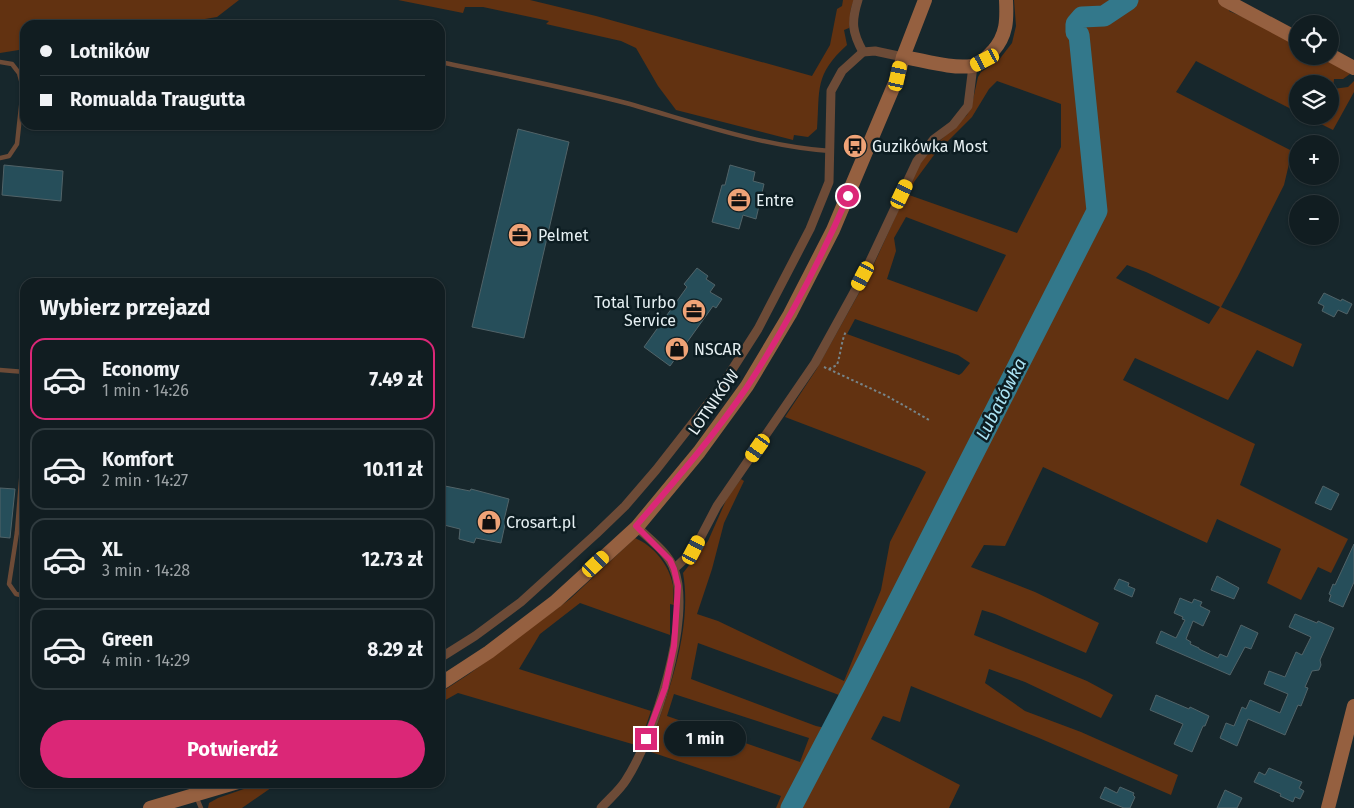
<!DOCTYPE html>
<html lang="pl">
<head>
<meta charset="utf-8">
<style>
	body { margin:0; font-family:"Fira Sans",sans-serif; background:#1a262a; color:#f1f3f6; height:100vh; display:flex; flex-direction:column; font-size:19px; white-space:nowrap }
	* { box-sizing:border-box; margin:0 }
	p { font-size:16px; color:#9ca2a5 }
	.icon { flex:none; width:28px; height:28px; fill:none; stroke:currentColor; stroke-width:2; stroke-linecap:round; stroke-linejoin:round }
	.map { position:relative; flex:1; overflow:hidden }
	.drawer { position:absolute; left:20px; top:278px; width:425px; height:510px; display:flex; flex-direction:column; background:#111d21; border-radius:15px; box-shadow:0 1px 4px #0004,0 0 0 1px #303b3f }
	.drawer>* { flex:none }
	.top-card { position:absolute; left:20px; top:20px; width:425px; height:110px; border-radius:15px; box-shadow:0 1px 4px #0004,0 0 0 1px #303b3f; display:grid; align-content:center; height:110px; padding:0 20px; background:#111d21 }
	.buttons { position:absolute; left:1289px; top:15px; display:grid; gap:10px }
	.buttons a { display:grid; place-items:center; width:50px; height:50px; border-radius:50%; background:#111d21; box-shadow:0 1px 4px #0004,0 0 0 1px #303b3f; font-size:25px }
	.end { position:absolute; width:22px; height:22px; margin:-11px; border:6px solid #db2777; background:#fff; box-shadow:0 0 0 2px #fff }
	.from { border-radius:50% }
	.bubble { position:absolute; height:35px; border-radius:18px; background:#111d21; box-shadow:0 1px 4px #0004,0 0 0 1px #303b3f; font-size:16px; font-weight:700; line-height:35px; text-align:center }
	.car { position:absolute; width:15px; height:30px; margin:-15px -8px; border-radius:6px; box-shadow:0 0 4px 1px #0007; background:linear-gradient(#f5c518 24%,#345 0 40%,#f5c518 0 76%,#345 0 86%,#f5c518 0) }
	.top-card b { display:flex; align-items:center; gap:18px; height:48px; font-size:19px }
	.top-card b+b { border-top:1px solid #303b3f }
	.top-card i { width:12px; height:12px; background:#f1f3f6 }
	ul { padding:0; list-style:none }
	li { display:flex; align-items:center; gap:15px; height:82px; margin:0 10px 8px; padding:0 10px; border:2px solid #303b3f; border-radius:15px }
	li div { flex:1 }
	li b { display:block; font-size:19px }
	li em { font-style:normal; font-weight:700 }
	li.selected { border-color:#db2777 }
	li>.icon { width:45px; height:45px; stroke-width:1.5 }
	h2 { padding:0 20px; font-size:22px; line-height:60px }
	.button { display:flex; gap:10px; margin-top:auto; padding:10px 20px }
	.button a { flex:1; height:58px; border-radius:30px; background:#db2777; color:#fff; font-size:20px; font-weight:700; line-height:58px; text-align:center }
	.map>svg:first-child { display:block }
</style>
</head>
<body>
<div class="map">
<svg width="1354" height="808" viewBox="0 0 1354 808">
	<rect width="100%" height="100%" fill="#17272c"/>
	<g fill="#623211" fill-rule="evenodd">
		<polygon points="0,0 239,0 217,17 169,25 25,25 25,49 0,53"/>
		<path d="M 398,0 L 530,0 L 596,16 L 812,76 L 830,45 L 837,9 L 842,6 L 843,0 L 854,0 L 851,8 L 849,28 L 844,30 L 847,45 C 814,75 820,89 817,129 L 808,137 L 794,135 L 793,140 L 676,110 L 658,86 L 636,48 L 621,41 L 546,24 L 549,21 L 483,7 L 465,7 L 463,13 Z"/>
		<path d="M 1014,0 L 1231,0 L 1229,11 L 1257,23 L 1297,45 L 1298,56 C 1318,56 1335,58 1350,74 L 1343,79 L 1334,79 L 1333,89 L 1348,87 L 1354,81 L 1354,92 L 1333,130 L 1305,116 L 1330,116 L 1330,84 L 1298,84 L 1297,112 L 1196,61 L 1176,92 L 1292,151 L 1284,185 L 1238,276 L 1221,307 L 1302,344 L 1293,367 L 1257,350 L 1228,400 L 1135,358 L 1123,380 L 1255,444 L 1240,485 L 1348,539 L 1331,573 L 1318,567 L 1301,600 L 1267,583 L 1281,549 L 1217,519 L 1207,543 L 1043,467 L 1005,546 L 984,545 L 971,567 L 1035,592 L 1099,623 L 1086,653 L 995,614 L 982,610 L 974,635 L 1087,681 L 1113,695 L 1101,718 L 1025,682 L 989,669 L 985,683 L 1025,711 L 1081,732 L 1178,775 L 1171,795 L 1039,738 L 911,686 L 900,722 L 883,716 L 871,739 L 960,785 L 949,808 L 776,808 L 781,796 L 648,751 C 667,697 693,630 683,573 L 708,541 L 727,498 L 741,479 L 744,481 L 724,523 L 712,569 L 697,614 L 718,621 L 844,681 L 881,590 L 890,542 L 926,472 L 919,468 L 785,417 L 816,370 L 869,275 L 918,167 L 929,151 L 967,115 L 972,104 L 978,77 L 981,72 L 998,61 L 1012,43 L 1016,26 ZM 997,81 L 1061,104 L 1061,147 L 1017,233 L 909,195 L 914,182 L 934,155 L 972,117 L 989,89 ZM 906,217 L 1006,255 L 977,312 L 887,279 L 896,251 L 894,238 ZM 1127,265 L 1146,272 L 1220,307 L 1209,324 L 1116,278 ZM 855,319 L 958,355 L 970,363 L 962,373 L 959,375 L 847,334 ZM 698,643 L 839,695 L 837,707 L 825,728 L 816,726 L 691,679 ZM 674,694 L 809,738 L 800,762 L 667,716 Z"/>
		<path d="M 635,538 C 654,546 669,565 673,585 C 674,592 673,599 674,605 L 670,604 L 670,635 L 580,603 L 540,634 L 519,669 L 651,711 L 639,746 L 458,693 L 440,703 L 440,693 L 469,674 L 570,599 Z"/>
		<polygon points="261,783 278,783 242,808 208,808 209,803 218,798"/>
	</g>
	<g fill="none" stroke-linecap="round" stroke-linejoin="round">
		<polyline stroke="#33788b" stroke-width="21" points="791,808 856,684 1097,211 1079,35 1076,32 1076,24 1082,17 1104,16 1128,0"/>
	</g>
	<g fill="#264e5a" stroke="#516368">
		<polygon points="518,129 569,142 524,338 472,327"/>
		<polygon points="4,165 63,171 61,201 2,195"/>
		<polygon points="730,165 755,172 753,181 764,184 756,219 743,215 739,229 712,222 722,185 725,185"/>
		<polygon points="697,268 708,276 706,279 715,285 710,292 722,299 716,308 713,306 670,366 644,347 687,287 684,284"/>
		<polygon points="1324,293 1341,301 1342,299 1352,304 1347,314 1338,310 1334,317 1322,311 1324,306 1318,303"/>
		<polygon points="440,485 470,491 471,489 509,499 504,520 506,520 501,543 476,538 474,543 459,539 460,529 440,524"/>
		<polygon points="1323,486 1339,494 1331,510 1315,503"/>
		<polygon points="0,488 15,489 10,538 0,537"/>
		<polygon points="1354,544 1354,582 1343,607 1329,601 1331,595 1329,594 1333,584 1335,585"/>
		<polygon points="1217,576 1239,588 1234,599 1211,590"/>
		<polygon points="1119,579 1129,583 1128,586 1135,589 1132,597 1114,589"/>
		<polygon points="1180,598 1192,603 1194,599 1202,602 1200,606 1210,611 1203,626 1193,621 1186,639 1191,642 1190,644 1199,648 1199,649 1218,658 1220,654 1227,657 1241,625 1258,633 1251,649 1245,647 1230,675 1156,643 1161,631 1176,638 1185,620 1182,619 1183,617 1174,613"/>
		<polygon points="1295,614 1317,623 1318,621 1334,628 1320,660 1321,665 1319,670 1312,671 1305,687 1308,688 1301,706 1298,705 1285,735 1248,719 1237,746 1220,738 1226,723 1234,726 1242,707 1246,709 1250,700 1280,713 1288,694 1264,684 1269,671 1285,677 1296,652 1302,655 1311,637 1289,627"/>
		<polygon points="1156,695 1189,709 1190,707 1209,716 1205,726 1203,726 1192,752 1174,744 1183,724 1150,710"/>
		<polygon points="1269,768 1302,782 1299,788 1304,791 1300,799 1295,797 1293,802 1280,796 1281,794 1254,782 1259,772 1265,775"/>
		<polygon points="1105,787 1117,793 1120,787 1134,793 1133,795 1135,797 1130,808 1124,808 1100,798"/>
		<polygon points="1225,790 1242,798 1237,808 1217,808"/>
	</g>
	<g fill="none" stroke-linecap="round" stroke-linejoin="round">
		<g stroke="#778488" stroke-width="2" stroke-dasharray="2.5 2.5" stroke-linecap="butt">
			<polyline points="824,367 887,396 931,421"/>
			<path d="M 829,369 L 837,365 C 841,353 841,342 846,331"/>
		</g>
		<g stroke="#6d4b37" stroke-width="4.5">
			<polyline points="0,62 12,64 19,73 23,88 17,144 9,156 0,158"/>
			<path d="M 440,62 C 502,75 565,87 626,103 C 694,122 760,146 830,151"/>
			<polyline points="0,370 25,372"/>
			<polyline points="25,430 17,532 25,533"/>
			<polyline points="17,532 9,584 16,594 25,596"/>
			<polyline points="196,796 201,808"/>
		</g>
		<g stroke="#6d4b37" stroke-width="9">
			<path d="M 858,0 C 851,22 852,32 863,52"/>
			<polyline points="674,569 694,550 717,506 815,363 863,276 917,161 934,139 953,125 968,106 973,66"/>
			<polyline points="440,658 475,636 521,602 596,534 625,506 656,470 721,387 758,329 810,229 829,182 831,91 842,71 863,52 875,51 903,57"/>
			<path d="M 601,808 C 609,799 620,790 626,780 C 654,737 693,617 674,569 C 668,552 649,539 637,527"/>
		</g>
		<g stroke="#956040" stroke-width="14">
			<polyline points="1225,0 1298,39"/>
			<polyline points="1330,55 1354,68"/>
			<path d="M 903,57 C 923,60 951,69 972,66 C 981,65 987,57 993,51 C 1007,35 1007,20 1006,0"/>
			<polyline points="440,684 489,652 556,601 637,527 699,452 747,386 790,314 833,230 898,76 903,57 925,0"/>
			<polyline points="150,808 238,782"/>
			<polyline points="1328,808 1354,706"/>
		</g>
	</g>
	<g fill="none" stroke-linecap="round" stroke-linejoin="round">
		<path stroke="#db2777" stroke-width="6" d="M 646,739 L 665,688 L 674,646 L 678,586 L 674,569 L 670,560 L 636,526 C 675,481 714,436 747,387 C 786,327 820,261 848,196"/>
	</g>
	<defs>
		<g id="bus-disc" transform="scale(1.25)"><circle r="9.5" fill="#efa377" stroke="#0d1d22"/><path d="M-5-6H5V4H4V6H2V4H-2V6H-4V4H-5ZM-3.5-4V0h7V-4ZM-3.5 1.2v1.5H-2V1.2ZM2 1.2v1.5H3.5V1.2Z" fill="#111"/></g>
		<g id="office-disc" transform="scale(1.25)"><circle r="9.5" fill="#efa377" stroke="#0d1d22"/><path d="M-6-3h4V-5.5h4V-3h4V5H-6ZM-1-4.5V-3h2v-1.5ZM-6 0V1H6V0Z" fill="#111"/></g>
		<g id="shop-disc" transform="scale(1.25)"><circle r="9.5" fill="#efa377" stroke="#0d1d22"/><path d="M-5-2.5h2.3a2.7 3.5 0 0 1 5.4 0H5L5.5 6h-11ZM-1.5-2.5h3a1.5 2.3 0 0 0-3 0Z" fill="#111"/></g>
	</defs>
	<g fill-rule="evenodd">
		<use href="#bus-disc" x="855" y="146"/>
		<use href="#office-disc" x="739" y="200"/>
		<use href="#office-disc" x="520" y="235"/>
		<use href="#office-disc" x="694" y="311"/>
		<use href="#shop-disc" x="677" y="349"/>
		<use href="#shop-disc" x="489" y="522"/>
	</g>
	<g text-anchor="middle" stroke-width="5" stroke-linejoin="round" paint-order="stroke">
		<g font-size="16" fill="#e6f0f3" stroke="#0d1d22" text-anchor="start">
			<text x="872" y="152">Guzikówka Most</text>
			<text x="756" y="206">Entre</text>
			<text x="538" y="241">Pelmet</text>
			<text x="676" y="308" text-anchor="end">Total Turbo<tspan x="676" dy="18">Service</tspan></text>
			<text x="694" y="355">NSCAR</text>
			<text x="506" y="528">Crosart.pl</text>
		</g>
		<g font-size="16" fill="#e6f0f3" stroke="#0d1d22">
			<text transform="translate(713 402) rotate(-55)" y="6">LOTNIKÓW</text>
		</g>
		<g font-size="18" font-style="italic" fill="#abe3f4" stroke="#0d1d22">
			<text transform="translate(1001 399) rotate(-63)" y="6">Lubatówka</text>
		</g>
	</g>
</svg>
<div class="buttons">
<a><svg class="icon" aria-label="locate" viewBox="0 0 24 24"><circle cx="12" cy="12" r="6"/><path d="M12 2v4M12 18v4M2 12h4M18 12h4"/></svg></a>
<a><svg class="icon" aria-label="layers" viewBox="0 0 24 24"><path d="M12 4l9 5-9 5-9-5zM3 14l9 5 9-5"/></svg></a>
<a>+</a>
<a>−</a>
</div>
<i class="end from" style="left:848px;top:196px"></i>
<i class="end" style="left:646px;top:739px"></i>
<div class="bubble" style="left:664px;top:721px;width:82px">1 min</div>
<i class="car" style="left:985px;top:60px;rotate:243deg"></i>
<i class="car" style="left:898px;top:76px;rotate:12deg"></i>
<i class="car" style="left:902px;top:194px;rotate:25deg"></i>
<i class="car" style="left:863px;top:276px;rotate:208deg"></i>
<i class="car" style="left:758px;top:448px;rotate:215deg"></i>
<i class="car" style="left:694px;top:550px;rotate:28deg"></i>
<i class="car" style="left:596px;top:564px;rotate:47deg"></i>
<div class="top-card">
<b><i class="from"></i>Lotników</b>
<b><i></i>Romualda Traugutta</b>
</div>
<section class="drawer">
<h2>Wybierz przejazd</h2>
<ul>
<li class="selected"><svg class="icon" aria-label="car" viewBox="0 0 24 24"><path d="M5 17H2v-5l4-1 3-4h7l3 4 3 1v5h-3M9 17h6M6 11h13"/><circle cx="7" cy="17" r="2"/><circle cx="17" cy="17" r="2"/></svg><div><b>Economy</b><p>1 min · 14:26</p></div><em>7.49 zł</em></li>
<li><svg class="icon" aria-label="car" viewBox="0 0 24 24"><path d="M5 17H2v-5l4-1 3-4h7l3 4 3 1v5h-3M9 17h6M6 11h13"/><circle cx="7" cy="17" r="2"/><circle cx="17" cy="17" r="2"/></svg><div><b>Komfort</b><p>2 min · 14:27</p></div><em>10.11 zł</em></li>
<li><svg class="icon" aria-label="car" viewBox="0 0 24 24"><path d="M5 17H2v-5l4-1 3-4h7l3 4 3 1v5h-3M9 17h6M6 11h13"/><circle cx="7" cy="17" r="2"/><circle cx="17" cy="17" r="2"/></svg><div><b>XL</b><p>3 min · 14:28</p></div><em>12.73 zł</em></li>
<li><svg class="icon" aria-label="car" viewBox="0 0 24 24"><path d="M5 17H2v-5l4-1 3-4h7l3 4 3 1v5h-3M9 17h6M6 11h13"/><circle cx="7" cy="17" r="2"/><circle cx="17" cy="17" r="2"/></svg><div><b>Green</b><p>4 min · 14:29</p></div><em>8.29 zł</em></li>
</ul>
<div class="button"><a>Potwierdź</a></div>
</section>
</div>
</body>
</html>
